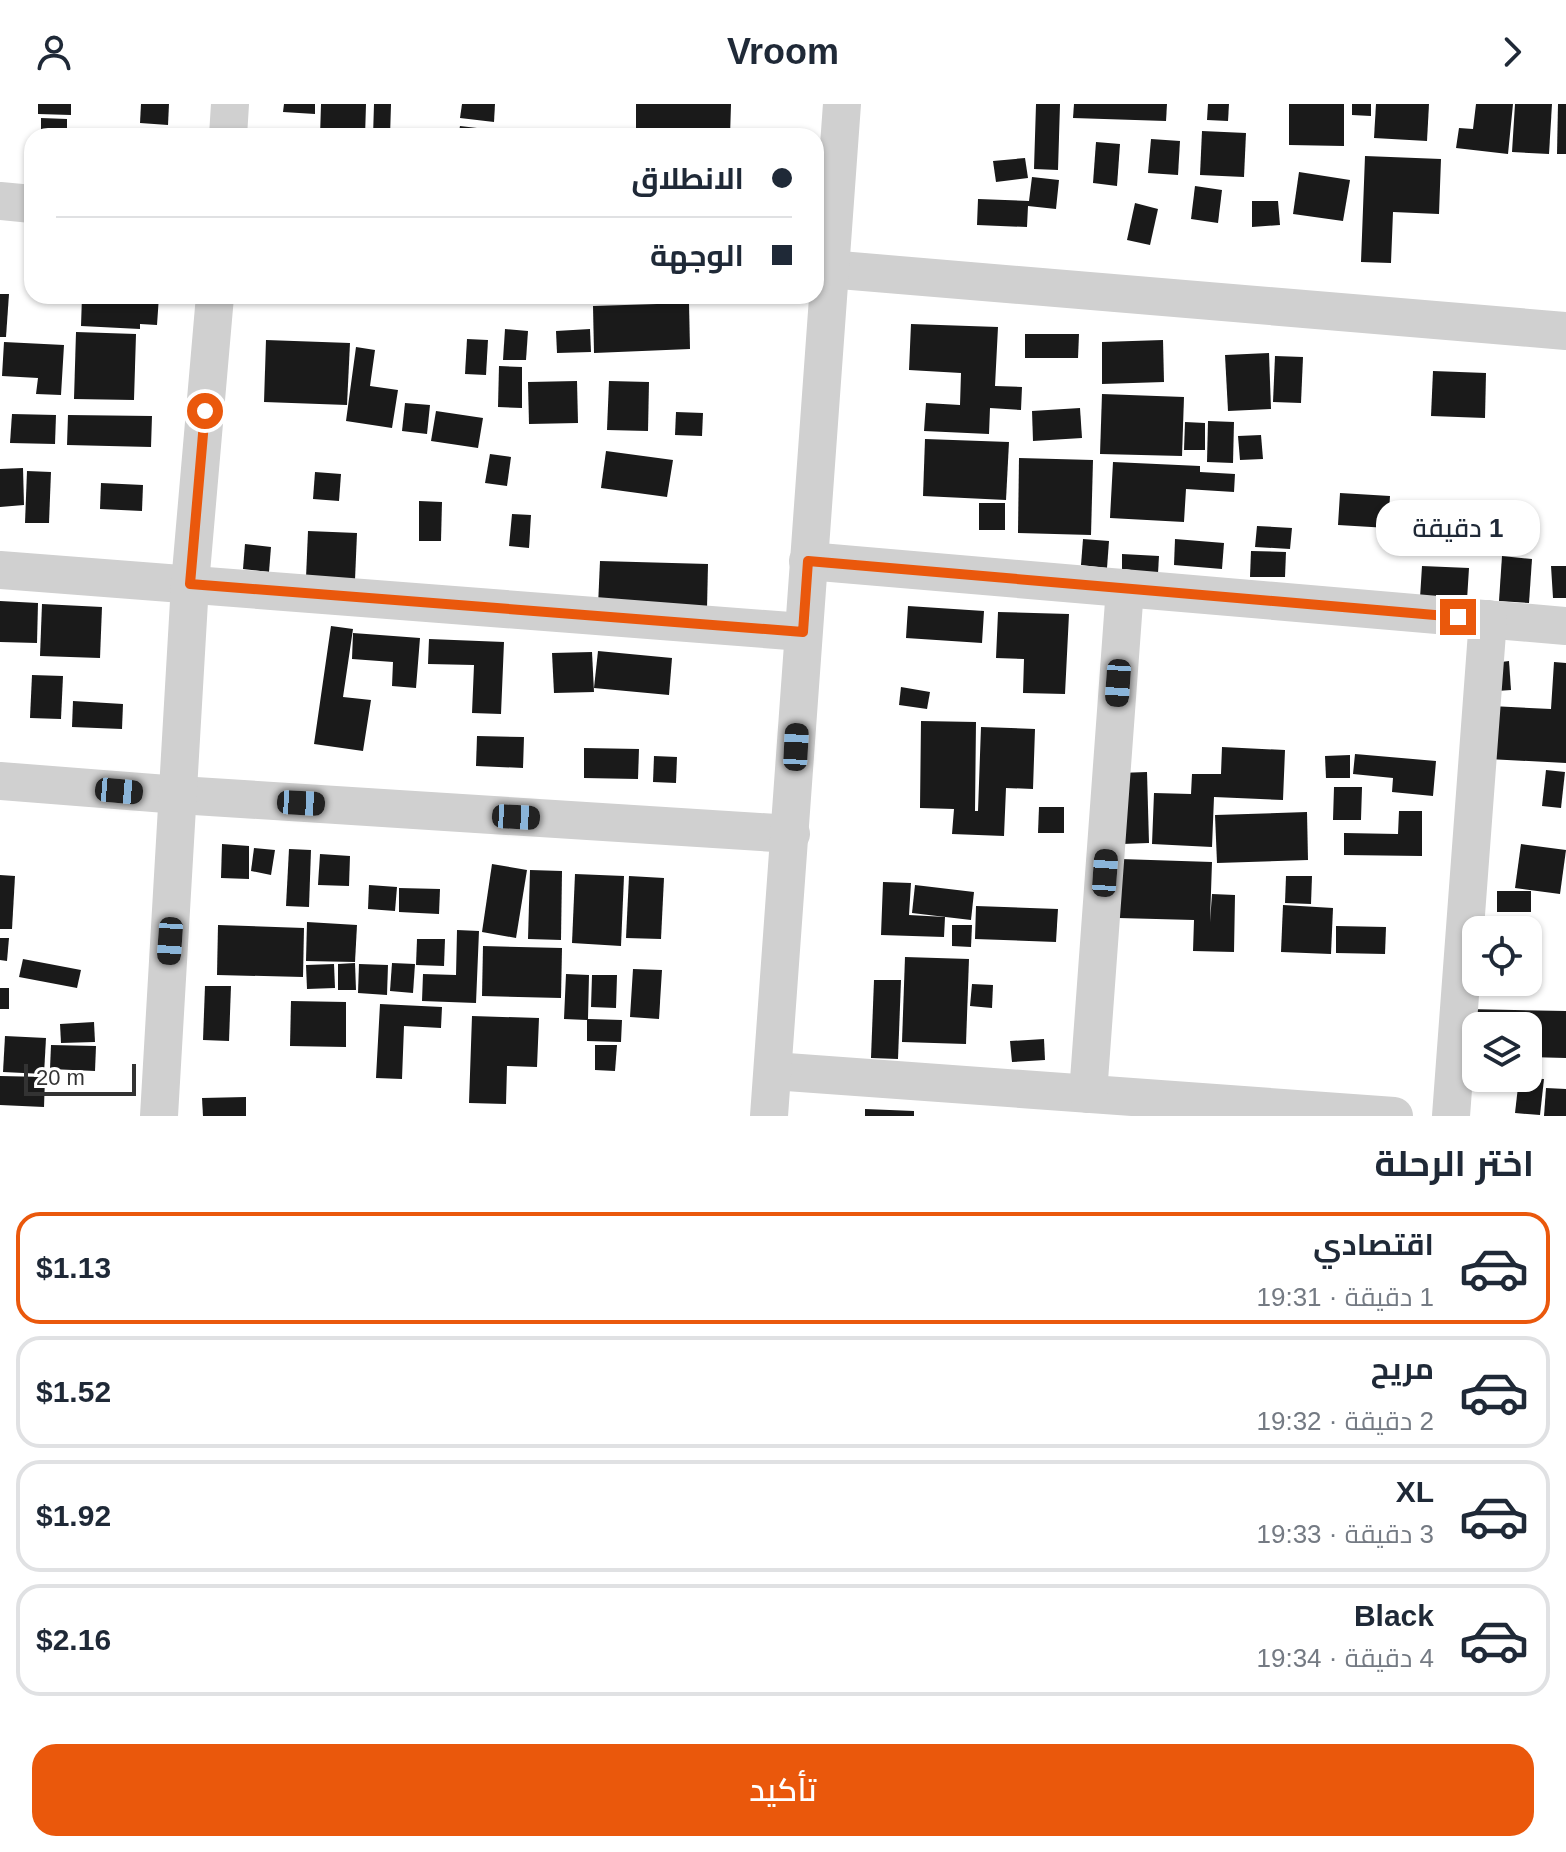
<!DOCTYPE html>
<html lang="ar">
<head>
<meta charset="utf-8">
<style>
	body { margin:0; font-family:Helvetica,Cairo,sans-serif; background:#f2f2f3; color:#1f2937; direction:rtl; height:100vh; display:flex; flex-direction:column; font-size:30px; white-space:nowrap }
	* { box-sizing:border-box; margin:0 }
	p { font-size:26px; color:#747a83 }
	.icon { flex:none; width:44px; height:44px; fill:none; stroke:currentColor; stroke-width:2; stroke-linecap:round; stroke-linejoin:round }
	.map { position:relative; height:1012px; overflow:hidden; direction:ltr }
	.details { display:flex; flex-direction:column; background:#fff; flex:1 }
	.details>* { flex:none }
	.banner { position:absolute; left:24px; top:24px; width:800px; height:176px; border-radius:24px; box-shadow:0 2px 6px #0004; direction:rtl; display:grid; align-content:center; height:176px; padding:0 32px; background:#fff }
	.fabs { position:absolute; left:1462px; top:812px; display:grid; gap:16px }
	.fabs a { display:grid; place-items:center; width:80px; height:80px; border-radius:16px; background:#fff; box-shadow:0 2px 6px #0004; font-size:40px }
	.scale { position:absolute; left:24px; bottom:20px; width:112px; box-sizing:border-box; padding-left:8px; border:4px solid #333; border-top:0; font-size:22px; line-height:28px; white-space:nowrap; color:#333; -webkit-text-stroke:6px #fff; paint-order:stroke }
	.end { position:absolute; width:36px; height:36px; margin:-18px; border:10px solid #ea580c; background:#fff; box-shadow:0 0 0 4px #fff }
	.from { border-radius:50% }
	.bubble { position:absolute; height:56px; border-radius:24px; background:#fff; box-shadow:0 2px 6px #0004; font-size:26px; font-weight:600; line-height:56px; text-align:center; direction:rtl }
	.car { position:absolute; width:24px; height:48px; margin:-24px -12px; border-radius:10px; box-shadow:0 0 6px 2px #0007; background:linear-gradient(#222 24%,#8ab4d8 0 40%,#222 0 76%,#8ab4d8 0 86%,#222 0) }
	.banner b { display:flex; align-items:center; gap:28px; height:76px; font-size:30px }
	.banner b+b { border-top:2px solid #e0e1e3 }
	.banner i { width:20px; height:20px; background:#1f2937 }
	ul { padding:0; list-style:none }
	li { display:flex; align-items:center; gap:24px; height:112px; margin:0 16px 12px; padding:0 16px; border:4px solid #e0e1e3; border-radius:24px }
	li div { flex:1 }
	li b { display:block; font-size:30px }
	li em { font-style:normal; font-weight:600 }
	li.on { border-color:#ea580c }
	li>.icon { width:72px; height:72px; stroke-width:1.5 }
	h2 { padding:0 32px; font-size:36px; line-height:96px }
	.primary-button { display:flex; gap:16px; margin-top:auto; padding:16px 32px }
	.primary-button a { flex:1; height:92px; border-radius:24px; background:#ea580c; color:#fff; font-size:32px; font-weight:600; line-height:92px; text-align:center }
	header { display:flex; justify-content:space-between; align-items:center; height:104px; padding:0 32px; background:#fff; font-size:36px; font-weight:600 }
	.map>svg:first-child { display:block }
</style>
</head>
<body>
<header><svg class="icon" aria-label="forward" viewBox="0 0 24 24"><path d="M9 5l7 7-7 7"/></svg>Vroom<svg class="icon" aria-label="person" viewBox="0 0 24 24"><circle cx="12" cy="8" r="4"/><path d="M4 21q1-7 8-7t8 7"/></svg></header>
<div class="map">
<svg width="1566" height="1012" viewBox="0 0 1566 1012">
	<rect width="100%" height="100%" fill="#fff"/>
	<g fill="#1a1a1a">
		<polygon points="38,0 71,0 71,11 38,10"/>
		<polygon points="141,0 169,0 168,21 140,19"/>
		<polygon points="284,0 315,0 315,10 283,8"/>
		<polygon points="321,0 366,0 365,32 320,32"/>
		<polygon points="374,0 391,0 390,32 373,32"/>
		<polygon points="462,0 495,0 494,18 460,14"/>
		<polygon points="636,0 731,0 730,32 636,32"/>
		<polygon points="1036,0 1060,0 1058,66 1034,65"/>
		<polygon points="1074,0 1167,0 1166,17 1073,14"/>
		<polygon points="1208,0 1229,0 1228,17 1207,16"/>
		<polygon points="1289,0 1344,0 1344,42 1289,41"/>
		<polygon points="1352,0 1371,0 1371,12 1352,11"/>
		<polygon points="1376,0 1429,0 1427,37 1374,34"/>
		<polygon points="1476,0 1513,0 1508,50 1456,44 1459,24 1473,25"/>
		<polygon points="1515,0 1552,0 1549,50 1512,48"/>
		<polygon points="1558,0 1566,0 1566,50 1557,50"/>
		<polygon points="41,14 67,15 67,32 41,32"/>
		<polygon points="460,22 477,24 476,32 458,32"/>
		<polygon points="1202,27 1246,29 1244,73 1200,71"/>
		<polygon points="1151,35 1180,37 1178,71 1148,69"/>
		<polygon points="1096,38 1120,40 1117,82 1093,79"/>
		<polygon points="1365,52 1441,55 1439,110 1393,108 1391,159 1361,158"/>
		<polygon points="1025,54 1028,74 996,78 993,57"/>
		<polygon points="1299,68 1350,76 1343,117 1293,110"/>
		<polygon points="1032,73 1059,76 1056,105 1028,102 1027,123 977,121 978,95 1029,97"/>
		<polygon points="1195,82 1222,86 1218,119 1191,115"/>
		<polygon points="1252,97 1278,97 1280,121 1252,123"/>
		<polygon points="1135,99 1158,105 1150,141 1127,136"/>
		<polygon points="0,190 9,190 6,233 0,233"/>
		<polygon points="82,192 159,192 157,221 140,220 140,225 81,222"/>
		<polygon points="689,199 690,245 594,249 593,202"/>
		<polygon points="911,220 998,223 995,282 1022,283 1021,306 990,304 989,330 924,327 926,299 960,301 961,269 909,266"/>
		<polygon points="505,225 528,227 526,256 503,256"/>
		<polygon points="590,225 591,248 557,249 556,227"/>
		<polygon points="76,228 136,230 134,296 74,295"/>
		<polygon points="1025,230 1079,230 1078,254 1025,254"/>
		<polygon points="467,235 488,236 486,271 465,270"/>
		<polygon points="266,236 350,239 347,301 264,298"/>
		<polygon points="1163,236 1164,278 1102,280 1102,238"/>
		<polygon points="4,238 64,241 61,291 36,290 38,274 2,272"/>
		<polygon points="356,243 375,246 370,282 398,286 392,324 346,317"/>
		<polygon points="1269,249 1271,305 1228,307 1225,251"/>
		<polygon points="1275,252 1303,253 1301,299 1273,298"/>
		<polygon points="499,262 522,263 522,304 498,303"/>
		<polygon points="1433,267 1486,269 1485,314 1431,312"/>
		<polygon points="577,277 578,319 529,320 528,278"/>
		<polygon points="609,277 649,278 648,327 607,326"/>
		<polygon points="1102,290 1184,293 1182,352 1100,350"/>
		<polygon points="405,299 430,301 427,330 402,327"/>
		<polygon points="1080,304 1082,334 1033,337 1032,307"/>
		<polygon points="436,307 483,314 478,344 431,337"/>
		<polygon points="676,308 703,309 702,332 675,331"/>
		<polygon points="12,310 56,311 55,340 10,339"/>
		<polygon points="68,311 152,312 151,343 67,341"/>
		<polygon points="1208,317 1234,318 1233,359 1207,358"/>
		<polygon points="1185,318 1205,319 1205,346 1184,346"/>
		<polygon points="1261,331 1263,355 1240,356 1238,332"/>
		<polygon points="925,335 1009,338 1006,396 923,392"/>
		<polygon points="606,347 673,356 667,393 601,384"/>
		<polygon points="490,350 511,353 507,382 485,379"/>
		<polygon points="1019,354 1093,356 1091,431 1018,429"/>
		<polygon points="1113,358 1200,362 1200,368 1235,370 1234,388 1186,385 1184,418 1110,414"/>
		<polygon points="23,364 24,401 0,403 0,365"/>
		<polygon points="27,367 51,368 49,419 25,419"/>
		<polygon points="315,368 341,370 339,397 313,395"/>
		<polygon points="101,379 143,381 142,407 100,405"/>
		<polygon points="1340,389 1390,392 1388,424 1338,421"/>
		<polygon points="1494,396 1495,447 1424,449 1423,397"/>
		<polygon points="419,397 442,398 441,437 419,437"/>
		<rect x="979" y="399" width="26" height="27"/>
		<polygon points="512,410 531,411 529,444 509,442"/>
		<polygon points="1257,422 1292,424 1290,445 1255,443"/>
		<polygon points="308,427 357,429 355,476 306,474"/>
		<polygon points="1083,435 1109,437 1107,464 1081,461"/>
		<polygon points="1175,435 1224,439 1222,465 1174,461"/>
		<polygon points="245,440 271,443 269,468 243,465"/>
		<polygon points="1251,447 1286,448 1285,473 1250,473"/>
		<polygon points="1122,450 1159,452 1158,469 1122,468"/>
		<polygon points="1502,452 1532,455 1529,499 1499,497"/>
		<polygon points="600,457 708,460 707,505 598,502"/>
		<polygon points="1422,462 1469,464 1467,496 1420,494"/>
		<polygon points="1551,462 1566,462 1566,494 1553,494"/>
		<polygon points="0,497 38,499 37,539 0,538"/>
		<polygon points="42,500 102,503 100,554 40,552"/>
		<polygon points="908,502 984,507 982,539 906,534"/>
		<polygon points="998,508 1069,510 1065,590 1023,589 1024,555 996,554"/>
		<polygon points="331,522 353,525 343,593 371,596 363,647 314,640"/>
		<polygon points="353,529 420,534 416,584 392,582 393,558 352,555"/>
		<polygon points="429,535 504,538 501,610 472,609 474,561 428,560"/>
		<polygon points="598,547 672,554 669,591 594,584"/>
		<polygon points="592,548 594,588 554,589 552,549"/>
		<polygon points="1509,557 1511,586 1497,587 1494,559"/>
		<polygon points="1554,558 1566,559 1566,659 1488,655 1491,602 1551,605"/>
		<polygon points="32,571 63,572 61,615 30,614"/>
		<polygon points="901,583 930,588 927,605 899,601"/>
		<polygon points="73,597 123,600 122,625 72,623"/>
		<polygon points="921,617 976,618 975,707 978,707 981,623 1035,625 1033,685 1006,684 1004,732 952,730 954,705 920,704"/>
		<polygon points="477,632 524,633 523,664 476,662"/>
		<polygon points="1222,643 1285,646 1283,696 1214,693 1212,743 1152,740 1154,689 1191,690 1192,670 1221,670"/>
		<polygon points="584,644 639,645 638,675 584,674"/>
		<polygon points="1355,650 1436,657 1433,692 1392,688 1393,674 1353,670"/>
		<polygon points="1350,651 1350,674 1326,674 1325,652"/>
		<polygon points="654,652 677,653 676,679 653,678"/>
		<polygon points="1546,666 1565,668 1561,704 1542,702"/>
		<polygon points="1147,668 1149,739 1122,740 1119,669"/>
		<polygon points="1334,683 1362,683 1361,716 1333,716"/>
		<polygon points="1039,703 1064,703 1064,729 1038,729"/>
		<polygon points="1399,707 1422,707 1422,752 1344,751 1344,729 1398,730"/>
		<polygon points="1307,708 1308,756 1217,759 1215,711"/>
		<polygon points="222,740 249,742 249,775 221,774"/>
		<polygon points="1521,740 1566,746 1560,790 1515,784"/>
		<polygon points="254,744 275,746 271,771 251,767"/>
		<polygon points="289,745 311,746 309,803 286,802"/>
		<polygon points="320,750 350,752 349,782 318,781"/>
		<polygon points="1120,755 1212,758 1210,818 1212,790 1235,791 1234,848 1193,847 1194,816 1118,814"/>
		<polygon points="492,760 527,766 516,834 482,828"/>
		<polygon points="530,766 562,767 561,836 528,835"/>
		<polygon points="575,770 624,772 621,842 572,839"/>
		<polygon points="0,771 15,772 12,825 0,825"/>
		<polygon points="629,772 664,774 661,835 626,834"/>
		<polygon points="1286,772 1312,772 1311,800 1285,799"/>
		<polygon points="883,778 911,779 909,811 945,813 944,833 881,831"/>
		<polygon points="369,781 397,783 395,807 368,805"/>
		<polygon points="915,781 974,788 971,816 912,809"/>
		<polygon points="399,784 440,785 439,810 399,808"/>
		<rect x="1497" y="787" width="34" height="21"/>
		<polygon points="1283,801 1333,804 1331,850 1281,848"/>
		<polygon points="976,802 1058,805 1056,838 975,835"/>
		<polygon points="307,818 357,821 355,858 306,857"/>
		<polygon points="218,821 304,824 303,873 217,871"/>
		<polygon points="952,821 972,821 971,843 952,842"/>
		<polygon points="1336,822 1386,823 1385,850 1336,849"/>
		<polygon points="457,826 479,827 476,899 422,897 423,870 456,871"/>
		<polygon points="0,834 9,834 7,857 0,856"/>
		<polygon points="417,835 445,835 444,862 416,861"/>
		<polygon points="483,842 562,844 561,894 482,892"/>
		<polygon points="905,853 969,855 966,940 902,938"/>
		<polygon points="23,855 81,866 77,884 19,873"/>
		<polygon points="355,859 356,886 338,886 338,860"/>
		<polygon points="392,859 415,860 413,889 390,887"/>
		<polygon points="334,860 335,884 307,885 306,861"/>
		<polygon points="359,860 388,861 387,891 358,889"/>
		<polygon points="633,865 662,866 659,915 630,913"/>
		<polygon points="566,870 589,871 588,915 622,916 621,938 587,937 587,916 564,915"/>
		<polygon points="592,871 617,871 616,904 591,903"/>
		<polygon points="874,876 901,876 898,955 871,954"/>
		<polygon points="1499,878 1523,878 1523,886 1499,885"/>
		<polygon points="972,880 993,881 992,904 970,902"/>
		<polygon points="205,882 231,882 229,937 203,936"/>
		<rect x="0" y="884" width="9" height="21"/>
		<polygon points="291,897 346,898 346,943 290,942"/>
		<polygon points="380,900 442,903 441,924 404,922 402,975 376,974"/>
		<polygon points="1466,905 1566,907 1566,954 1528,953 1528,922 1476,922 1476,951 1464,951"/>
		<polygon points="472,912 539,914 537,963 507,962 506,1000 469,999"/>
		<polygon points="94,918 95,938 61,939 60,920"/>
		<polygon points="5,932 46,934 44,970 3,968"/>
		<polygon points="1044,935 1045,956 1012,958 1010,937"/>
		<polygon points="51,941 96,942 95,967 50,965"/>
		<polygon points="595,941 617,941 615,967 595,966"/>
		<polygon points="0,972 45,973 44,1003 0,1001"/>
		<polygon points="1519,974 1544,975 1540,1011 1515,1009"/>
		<polygon points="1546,984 1566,985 1566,1012 1544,1012"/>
		<polygon points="246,993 246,1012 203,1012 202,994"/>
		<polygon points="865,1005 914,1007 914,1012 865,1012"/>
	</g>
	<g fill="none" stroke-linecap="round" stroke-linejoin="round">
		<g stroke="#d0d0d0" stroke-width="38">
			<polyline points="228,32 230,0"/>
			<polyline points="0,97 32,100"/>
			<polyline points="816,164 1566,227"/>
			<polyline points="808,457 1566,522"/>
			<polyline points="0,466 803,528"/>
			<polyline points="0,677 179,691 791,730"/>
			<polyline points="773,967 1394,1012"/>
			<polyline points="1088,990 1125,484"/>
			<polyline points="159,1012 190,480 215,192"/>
			<polyline points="769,1012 842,0"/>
			<polyline points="1451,1012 1488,515"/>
		</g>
	</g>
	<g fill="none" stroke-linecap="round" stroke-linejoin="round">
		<polyline stroke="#ea580c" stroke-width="10" points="205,307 190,480 803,528 808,457 1458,513"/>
	</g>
</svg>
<div class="fabs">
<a><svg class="icon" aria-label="locate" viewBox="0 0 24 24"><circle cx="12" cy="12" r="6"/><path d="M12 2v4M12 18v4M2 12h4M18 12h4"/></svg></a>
<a><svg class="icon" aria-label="layers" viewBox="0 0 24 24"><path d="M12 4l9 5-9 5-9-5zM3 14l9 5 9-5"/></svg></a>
</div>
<div class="scale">20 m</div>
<i class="end from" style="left:205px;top:307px"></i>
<i class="end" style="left:1458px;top:513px"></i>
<div class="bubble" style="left:1376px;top:396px;width:164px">1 دقيقة</div>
<i class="car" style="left:1118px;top:579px;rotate:184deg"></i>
<i class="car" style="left:796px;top:643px;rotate:3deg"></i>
<i class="car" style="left:119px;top:687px;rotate:95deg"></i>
<i class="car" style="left:301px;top:699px;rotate:93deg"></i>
<i class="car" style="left:516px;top:713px;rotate:93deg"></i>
<i class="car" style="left:1105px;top:769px;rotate:4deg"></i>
<i class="car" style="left:170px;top:837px;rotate:184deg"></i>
<div class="banner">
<b><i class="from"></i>الانطلاق</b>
<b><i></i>الوجهة</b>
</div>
</div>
<section class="details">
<h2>اختر الرحلة</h2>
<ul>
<li class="on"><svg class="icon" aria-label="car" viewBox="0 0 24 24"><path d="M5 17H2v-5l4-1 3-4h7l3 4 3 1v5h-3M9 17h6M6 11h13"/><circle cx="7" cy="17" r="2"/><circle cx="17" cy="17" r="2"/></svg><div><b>اقتصادي</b><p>1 دقيقة · 19:31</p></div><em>$1.13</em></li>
<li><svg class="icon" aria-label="car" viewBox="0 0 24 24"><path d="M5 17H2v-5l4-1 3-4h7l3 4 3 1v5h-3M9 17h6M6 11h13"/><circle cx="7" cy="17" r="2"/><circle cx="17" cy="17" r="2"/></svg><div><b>مريح</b><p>2 دقيقة · 19:32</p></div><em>$1.52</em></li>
<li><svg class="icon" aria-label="car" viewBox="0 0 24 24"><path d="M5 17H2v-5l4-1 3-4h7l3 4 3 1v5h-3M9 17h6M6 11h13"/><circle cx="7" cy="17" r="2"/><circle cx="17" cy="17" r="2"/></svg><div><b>XL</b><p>3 دقيقة · 19:33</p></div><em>$1.92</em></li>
<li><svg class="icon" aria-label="car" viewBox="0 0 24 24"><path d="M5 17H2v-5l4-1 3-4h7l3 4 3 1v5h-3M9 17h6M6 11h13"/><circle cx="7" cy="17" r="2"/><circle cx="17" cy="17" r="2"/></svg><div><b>Black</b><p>4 دقيقة · 19:34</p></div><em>$2.16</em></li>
</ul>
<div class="primary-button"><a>تأكيد</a></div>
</section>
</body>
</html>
